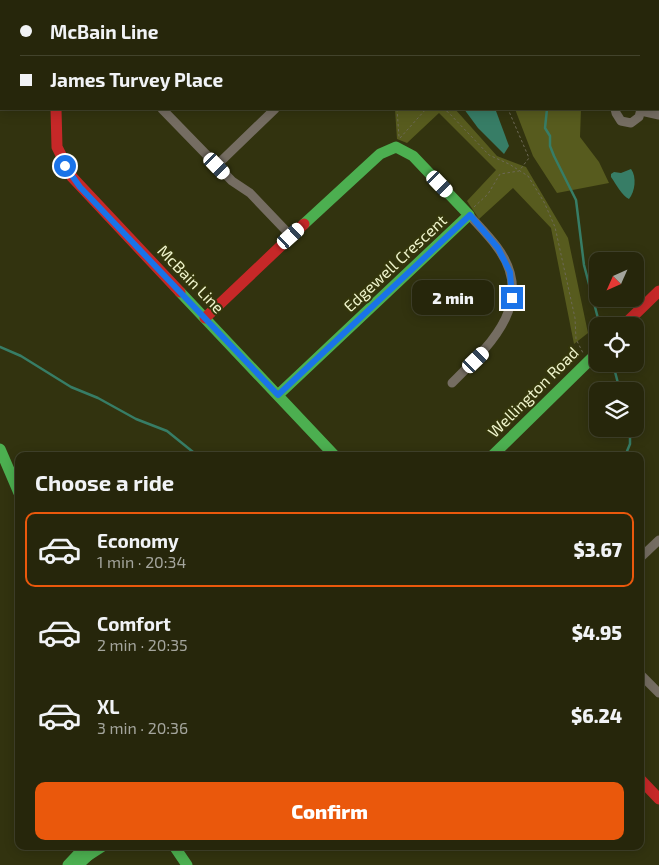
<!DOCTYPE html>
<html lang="en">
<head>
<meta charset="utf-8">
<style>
	body { margin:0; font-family:"Exo 2",sans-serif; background:#323219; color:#f1f3f6; height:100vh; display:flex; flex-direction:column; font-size:19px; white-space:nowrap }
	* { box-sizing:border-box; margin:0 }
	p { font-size:16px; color:#a4a59d }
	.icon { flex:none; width:28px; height:28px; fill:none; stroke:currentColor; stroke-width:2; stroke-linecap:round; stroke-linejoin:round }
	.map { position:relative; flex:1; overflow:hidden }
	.drawer { position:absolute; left:15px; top:452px; width:629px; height:398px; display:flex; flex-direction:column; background:#26260b; border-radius:10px; box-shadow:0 2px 12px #0003,0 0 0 1px #42432c }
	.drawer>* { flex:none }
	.hud { position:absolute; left:0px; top:0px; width:660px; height:110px; box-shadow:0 2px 12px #0003,0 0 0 1px #42432c; display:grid; align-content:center; height:110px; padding:0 20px; background:#26260b }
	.needle { width:32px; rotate:225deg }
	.buttons { position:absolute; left:589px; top:252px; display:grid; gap:10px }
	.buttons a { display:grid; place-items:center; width:55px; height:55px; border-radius:10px; background:#26260b; box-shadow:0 2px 12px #0003,0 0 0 1px #42432c; font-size:25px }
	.end { position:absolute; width:22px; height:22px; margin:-11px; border:6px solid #1a73e8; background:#fff; box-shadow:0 0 0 2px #fff }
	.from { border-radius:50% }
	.bubble { position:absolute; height:35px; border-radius:10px; background:#26260b; box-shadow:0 2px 12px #0003,0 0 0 1px #42432c; font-size:16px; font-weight:800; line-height:35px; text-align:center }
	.car { position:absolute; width:15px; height:30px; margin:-15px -8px; border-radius:6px; box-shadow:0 0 4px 1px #0007; background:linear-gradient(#fff 24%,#345 0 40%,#fff 0 76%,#345 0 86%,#fff 0) }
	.hud b { display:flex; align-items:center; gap:18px; height:48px; font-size:19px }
	.hud b+b { border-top:1px solid #42432c }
	.hud i { width:12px; height:12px; background:#f1f3f6 }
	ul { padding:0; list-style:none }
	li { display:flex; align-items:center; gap:15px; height:75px; margin:0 10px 8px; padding:0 10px; border:2px solid transparent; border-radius:10px }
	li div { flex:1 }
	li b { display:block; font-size:19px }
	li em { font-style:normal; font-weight:800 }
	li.current { border-color:#ea580c }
	li>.icon { width:45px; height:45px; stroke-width:1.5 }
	h2 { padding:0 20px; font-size:22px; line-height:60px }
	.cta { display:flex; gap:10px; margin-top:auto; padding:10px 20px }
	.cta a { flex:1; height:58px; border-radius:10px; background:#ea580c; color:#fff; font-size:20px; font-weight:800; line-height:58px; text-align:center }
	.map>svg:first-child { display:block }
</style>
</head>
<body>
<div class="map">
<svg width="659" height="865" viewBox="0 0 659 865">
	<rect width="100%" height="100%" fill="#32330f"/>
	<g fill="#575b1e">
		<polygon points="395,109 455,109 497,156 526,167 568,238 588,333 574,344 551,228 513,188 479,219 467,201 496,170 439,113 407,143 397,139"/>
		<polygon points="515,109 581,109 580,137 599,162 609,183 557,193 533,156"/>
	</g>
	<g fill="#377d66">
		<polygon points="464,109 494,109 496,111 509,146 504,154 478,128"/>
		<path d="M 631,169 C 637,177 635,192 629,199 C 622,196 616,184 611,177 L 611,174 L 614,172 L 621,173 Z"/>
	</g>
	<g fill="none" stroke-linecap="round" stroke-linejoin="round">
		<g stroke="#377d66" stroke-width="2.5">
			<polyline points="658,0 659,1"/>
			<polyline points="640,1 644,0"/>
			<polyline points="547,109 545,128 550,136 550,146 554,156 576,200 584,265 600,326"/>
			<polyline points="0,347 21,356 71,387 98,398 136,419 167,431 198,456"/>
			<polyline points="613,364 620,391"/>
			<polyline points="625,456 630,444 630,429"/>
		</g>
		<g stroke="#6d6956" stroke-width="1" stroke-dasharray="2.5 2.5" stroke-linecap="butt">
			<polyline points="429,0 429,1"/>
			<polyline points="478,0 479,1"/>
			<polyline points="397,109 399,137"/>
			<polyline points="442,109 448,112 489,155 509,164 528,176 544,202 555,227 575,318 576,339 583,353"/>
			<polyline points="400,138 426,109"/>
			<polyline points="474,207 488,194 500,174 519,171 529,158 508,109"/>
		</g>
		<g stroke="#756d62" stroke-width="9">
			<polyline points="350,0 350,1"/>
			<polyline points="256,1 257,0"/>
			<polyline points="162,109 232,181 250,193 291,236"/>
			<polyline points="615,109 616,113 621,121 631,123 639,117 641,109"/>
			<polyline points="641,111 659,115"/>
			<polyline points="217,165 275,109"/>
			<path d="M 452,383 C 489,346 538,302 497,247 C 489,236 479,226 469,215"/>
			<polyline points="640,558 659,540"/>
			<polyline points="640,674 659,693"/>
		</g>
		<g stroke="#4caf50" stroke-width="11">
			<polyline points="64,0 64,1"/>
			<polyline points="180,292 335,456"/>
			<polyline points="278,395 469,215 413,156 396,147 380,154 304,224"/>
			<polyline points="0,449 19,493"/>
			<polyline points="492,456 598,352"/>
			<polyline points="174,846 187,865"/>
			<polyline points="86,857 103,846"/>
			<polyline points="68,865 86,846"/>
			<polyline points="78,865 94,850"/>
		</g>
		<g stroke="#c62828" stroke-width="11">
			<polyline points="56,109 57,147 72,177 180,292"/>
			<polyline points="205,318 304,224"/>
			<polyline points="623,326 659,291"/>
			<polyline points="640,779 659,799"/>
		</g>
	</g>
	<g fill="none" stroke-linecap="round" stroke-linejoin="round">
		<polyline stroke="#1a73e8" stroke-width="6" points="65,166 80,187 278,395 470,215 498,248 510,272 512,298"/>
	</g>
	<g text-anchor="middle" stroke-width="4" stroke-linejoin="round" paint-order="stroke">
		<g font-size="16" fill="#eff4cc" stroke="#35370c">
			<text transform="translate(395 263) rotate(-43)" y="6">Edgewell Crescent</text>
			<text transform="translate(191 279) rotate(46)" y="6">McBain Line</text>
			<text transform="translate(533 392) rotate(-45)" y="6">Wellington Road</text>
		</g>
	</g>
</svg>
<div class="buttons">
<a><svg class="needle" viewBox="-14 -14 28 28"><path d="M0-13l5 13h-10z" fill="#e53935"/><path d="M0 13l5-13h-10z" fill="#a4a59d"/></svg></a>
<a><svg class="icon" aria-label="locate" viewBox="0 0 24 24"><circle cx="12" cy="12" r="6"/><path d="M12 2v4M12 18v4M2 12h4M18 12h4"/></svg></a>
<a><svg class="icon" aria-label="layers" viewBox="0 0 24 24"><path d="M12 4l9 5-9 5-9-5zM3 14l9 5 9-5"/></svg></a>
</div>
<i class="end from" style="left:65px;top:166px"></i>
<i class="end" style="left:512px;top:298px"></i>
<div class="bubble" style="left:412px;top:280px;width:82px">2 min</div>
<i class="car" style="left:217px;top:166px;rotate:136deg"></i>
<i class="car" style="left:440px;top:184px;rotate:136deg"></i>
<i class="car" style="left:291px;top:236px;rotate:48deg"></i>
<i class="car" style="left:476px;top:360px;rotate:46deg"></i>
<div class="hud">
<b><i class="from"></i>McBain Line</b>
<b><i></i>James Turvey Place</b>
</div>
<section class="drawer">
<h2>Choose a ride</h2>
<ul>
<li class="current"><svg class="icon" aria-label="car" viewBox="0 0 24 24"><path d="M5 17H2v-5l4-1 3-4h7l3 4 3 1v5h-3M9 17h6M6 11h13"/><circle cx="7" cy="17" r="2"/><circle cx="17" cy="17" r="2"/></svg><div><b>Economy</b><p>1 min · 20:34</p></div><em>$3.67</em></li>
<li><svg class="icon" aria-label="car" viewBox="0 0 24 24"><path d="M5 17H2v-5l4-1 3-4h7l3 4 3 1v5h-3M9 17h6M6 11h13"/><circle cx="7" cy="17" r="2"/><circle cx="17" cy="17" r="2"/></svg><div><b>Comfort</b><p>2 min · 20:35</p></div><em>$4.95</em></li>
<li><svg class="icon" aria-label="car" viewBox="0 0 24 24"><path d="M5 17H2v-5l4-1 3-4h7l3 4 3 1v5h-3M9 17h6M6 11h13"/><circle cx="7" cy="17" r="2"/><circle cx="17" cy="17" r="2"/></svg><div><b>XL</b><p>3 min · 20:36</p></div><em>$6.24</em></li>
</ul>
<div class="cta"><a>Confirm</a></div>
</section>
</div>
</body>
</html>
